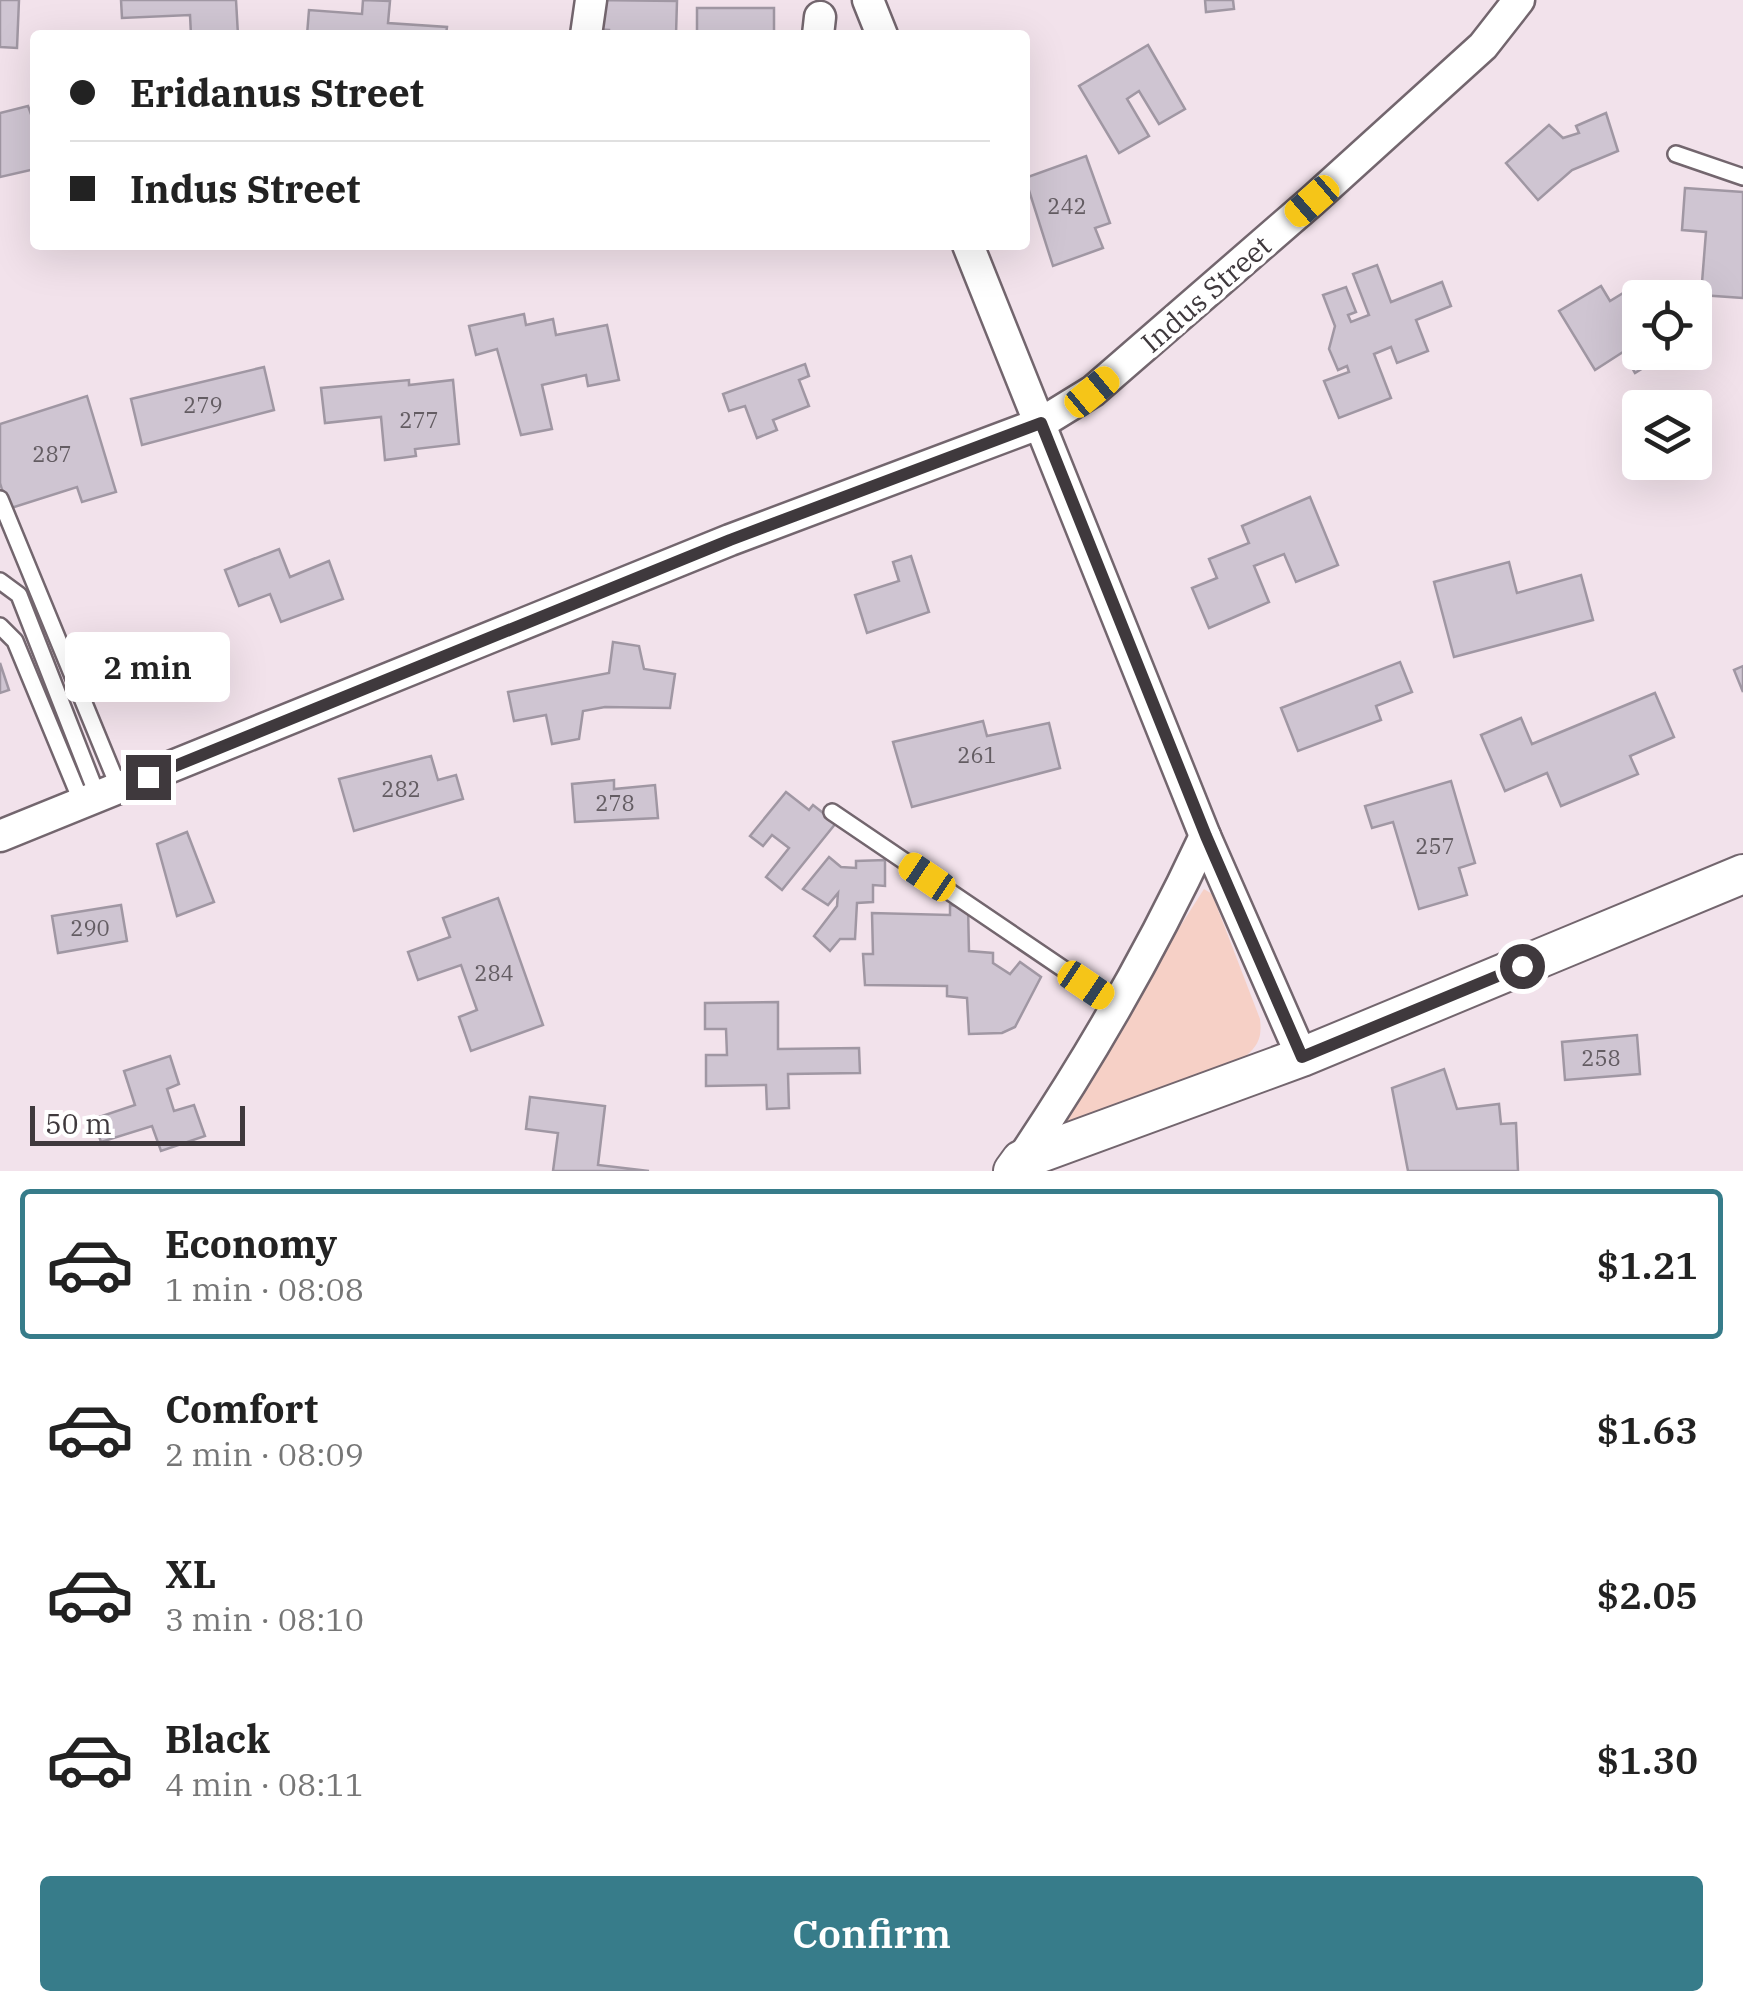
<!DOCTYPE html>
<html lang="en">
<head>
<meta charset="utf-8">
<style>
	body { margin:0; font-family:"IBM Plex Serif",serif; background:#f2f2f2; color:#222; height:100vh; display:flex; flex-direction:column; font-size:38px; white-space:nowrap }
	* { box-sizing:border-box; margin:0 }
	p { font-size:32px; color:#767676 }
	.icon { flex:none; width:55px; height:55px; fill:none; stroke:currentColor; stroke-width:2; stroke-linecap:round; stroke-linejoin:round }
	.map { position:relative; height:1171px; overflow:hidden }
	.side { display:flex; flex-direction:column; background:#fff; flex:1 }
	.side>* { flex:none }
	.hud { position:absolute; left:30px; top:30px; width:1000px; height:220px; border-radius:10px; box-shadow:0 10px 40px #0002; display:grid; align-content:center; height:220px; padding:0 40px; background:#fff }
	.fabs { position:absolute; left:1622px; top:280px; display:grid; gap:20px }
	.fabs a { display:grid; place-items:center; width:90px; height:90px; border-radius:10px; background:#fff; box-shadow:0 10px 40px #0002; font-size:50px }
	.scale { position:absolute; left:30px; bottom:25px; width:215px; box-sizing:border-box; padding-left:10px; border:5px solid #3f393d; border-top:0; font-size:28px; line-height:35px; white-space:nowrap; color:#3f393d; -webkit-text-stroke:8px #fff; paint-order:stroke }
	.end { position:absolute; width:45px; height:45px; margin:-22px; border:12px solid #3f393d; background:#fff; box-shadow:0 0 0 5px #fff }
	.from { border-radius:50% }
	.bubble { position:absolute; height:70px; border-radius:10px; background:#fff; box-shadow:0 10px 40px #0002; font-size:32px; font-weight:600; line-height:70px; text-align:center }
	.car { position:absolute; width:30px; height:60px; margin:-30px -15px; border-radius:12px; box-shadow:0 0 8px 2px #0007; background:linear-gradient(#f5c518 24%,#345 0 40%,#f5c518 0 76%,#345 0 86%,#f5c518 0) }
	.hud b { display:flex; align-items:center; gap:35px; height:95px; font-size:38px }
	.hud b+b { border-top:2px solid #e0e0e0 }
	.hud i { width:25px; height:25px; background:#222 }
	ul { padding:18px 0 0; list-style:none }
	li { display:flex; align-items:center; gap:30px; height:150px; margin:0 20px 15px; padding:0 20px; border:5px solid transparent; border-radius:10px }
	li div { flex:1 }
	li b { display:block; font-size:38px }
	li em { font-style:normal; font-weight:600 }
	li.on { border-color:#377c8a }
	li>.icon { width:90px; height:90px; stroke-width:1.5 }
	.cta { display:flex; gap:20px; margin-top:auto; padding:20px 40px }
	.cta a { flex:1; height:115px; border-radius:10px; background:#377c8a; color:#fff; font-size:40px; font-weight:600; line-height:115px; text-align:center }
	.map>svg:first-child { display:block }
</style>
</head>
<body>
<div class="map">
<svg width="1743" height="1171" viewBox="0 0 1743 1171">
	<rect width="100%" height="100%" fill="#f2e2eb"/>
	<path fill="#f6d0c6" d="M 1204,889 L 1212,894 L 1260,1019 C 1262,1036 1259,1045 1246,1056 L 1064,1124 L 1058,1118 Z"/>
	<g fill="#cfc5d2" stroke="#a097a3" stroke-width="2.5">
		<polygon points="0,0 19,0 17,48 0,47"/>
		<polygon points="121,0 236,0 238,35 191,35 190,15 122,18"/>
		<polygon points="363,0 390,1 388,23 447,27 446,35 307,35 309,10 362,14"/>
		<polygon points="593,0 677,1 676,35 609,35 609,30 592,29"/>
		<polygon points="1205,0 1233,0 1234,9 1206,12"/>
		<rect x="697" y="8" width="77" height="27"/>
		<polygon points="1148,45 1185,109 1159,124 1139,91 1127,99 1149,136 1119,153 1079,86"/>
		<polygon points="28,106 35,125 35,169 0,177 0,113"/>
		<polygon points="1606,113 1618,151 1572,170 1538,200 1506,163 1549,125 1563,138 1579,133 1576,126"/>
		<polygon points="1086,156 1110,223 1095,228 1103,248 1053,266 1025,178"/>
		<polygon points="1685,188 1743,192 1743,298 1701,295 1706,232 1682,230"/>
		<polygon points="1377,265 1391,302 1442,282 1451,306 1416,320 1428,351 1397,363 1391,347 1374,354 1391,398 1339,418 1324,381 1349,372 1347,366 1338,370 1329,349 1335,326 1323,295 1346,287 1356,312 1348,315 1351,322 1369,315 1353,274"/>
		<polygon points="1601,286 1610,301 1633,287 1640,299 1640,352 1669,352 1635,373 1623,352 1595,370 1559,311"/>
		<polygon points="524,314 526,325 553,319 556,335 607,325 619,380 588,386 586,375 542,385 552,429 521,435 497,349 476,355 469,326"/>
		<polygon points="805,364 809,376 799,380 809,406 773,420 777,430 757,438 745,406 729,411 723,394"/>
		<polygon points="264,367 274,410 142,445 131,399"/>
		<polygon points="409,380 409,385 453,380 459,444 415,449 416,456 385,460 381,417 325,423 321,388"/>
		<polygon points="87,396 116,492 82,502 77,487 8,509 0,483 0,424"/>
		<polygon points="1310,497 1338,565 1296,582 1284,554 1254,566 1269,602 1209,628 1192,588 1217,578 1209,559 1249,543 1242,526"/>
		<polygon points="279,549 290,577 329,561 343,599 281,622 270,594 239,606 225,570"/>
		<polygon points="911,556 929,612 867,633 855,595 899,581 893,562"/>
		<polygon points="1509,562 1517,593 1581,575 1593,620 1454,657 1434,582"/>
		<polygon points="613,642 639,646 644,669 675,674 670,708 605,707 583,711 579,739 552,744 546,715 514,721 508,692 609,673"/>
		<polygon points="1400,662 1412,692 1376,706 1381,720 1298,751 1281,708"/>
		<polygon points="0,663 9,690 0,693"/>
		<polygon points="1743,666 1743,692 1734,670"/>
		<polygon points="1655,693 1674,737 1630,756 1638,774 1561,806 1547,773 1505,791 1481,735 1521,718 1532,744"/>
		<polygon points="983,721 987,736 1049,723 1060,768 912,807 893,742"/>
		<polygon points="431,756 438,780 456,775 463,799 354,831 339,779"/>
		<polygon points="614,780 614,789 655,785 658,818 575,822 572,784"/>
		<polygon points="1451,781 1475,863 1459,868 1467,895 1419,909 1393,822 1372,828 1365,806"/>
		<polygon points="786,792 809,810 813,805 836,823 782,890 766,877 789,848 772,835 763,846 750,836"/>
		<polygon points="187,832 214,902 177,916 157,844"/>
		<polygon points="829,857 841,867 856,868 856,861 885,860 885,886 873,885 873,902 857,903 855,939 840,939 830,951 814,936 837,906 838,893 828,905 803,889"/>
		<polygon points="498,898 543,1025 471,1051 459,1017 477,1010 461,965 418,980 408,952 450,937 443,918"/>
		<polygon points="121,905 127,941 58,953 52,916"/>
		<polygon points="950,905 968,907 969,951 993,953 993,963 1010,974 1020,962 1041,977 1015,1027 1002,1033 969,1034 967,998 947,996 947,986 865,985 863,954 873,954 872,913 950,915"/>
		<polygon points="778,1002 778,1049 859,1048 860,1073 788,1074 789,1108 767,1109 766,1085 706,1086 706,1055 727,1055 726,1029 705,1029 705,1003"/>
		<polygon points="1637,1035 1640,1074 1565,1080 1562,1042"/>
		<polygon points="170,1056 179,1084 167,1089 174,1111 194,1105 205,1136 161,1151 152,1126 101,1142 93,1119 135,1105 124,1071"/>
		<polygon points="1444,1069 1457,1109 1499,1104 1501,1124 1516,1123 1518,1171 1408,1171 1392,1088"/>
		<polygon points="530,1097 605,1106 598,1165 649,1171 553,1171 558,1133 526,1129"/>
	</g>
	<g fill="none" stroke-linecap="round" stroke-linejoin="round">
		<g stroke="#73666e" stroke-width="20">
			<g id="service">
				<polyline points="1676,154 1743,177"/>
				<polyline points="0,499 119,788"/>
				<polyline points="0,581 19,595 98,797"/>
				<polyline points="0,626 15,641 82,803"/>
				<polyline points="832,812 1118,1006"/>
			</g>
		</g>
		<g stroke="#73666e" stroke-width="35">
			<g id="minor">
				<polyline points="868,0 882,35"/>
				<polyline points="586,35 591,0"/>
				<polyline points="818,35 820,17"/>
				<polyline points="968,245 1205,836 1302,1057"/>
				<polyline points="0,836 730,540 1041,423 1093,391 1312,201 1483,46 1519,0"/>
				<path d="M 1021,1160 C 1091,1056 1152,950 1205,836"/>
			</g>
		</g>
		<g stroke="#73666e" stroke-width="42">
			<polyline id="tertiary" points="1013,1171 1021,1160 1302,1057 1743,874"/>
		</g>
		<use href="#service" stroke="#fff" stroke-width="15"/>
		<use href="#minor" stroke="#fff" stroke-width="30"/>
		<use href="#tertiary" stroke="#fff" stroke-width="38"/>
	</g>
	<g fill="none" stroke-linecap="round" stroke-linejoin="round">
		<polyline stroke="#3f393d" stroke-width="12" points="148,777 730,540 1041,423 1206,836 1302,1057 1522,966"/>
	</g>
	<g text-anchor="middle" stroke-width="9" stroke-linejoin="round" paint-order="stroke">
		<g font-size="22" fill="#635c62">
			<text x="1067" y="214">242</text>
			<text x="203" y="413">279</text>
			<text x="419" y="428">277</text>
			<text x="52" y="462">287</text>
			<text x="977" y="763">261</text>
			<text x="401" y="797">282</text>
			<text x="615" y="811">278</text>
			<text x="1435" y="854">257</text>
			<text x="90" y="936">290</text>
			<text x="494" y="981">284</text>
			<text x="1601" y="1066">258</text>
		</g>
		<g font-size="28" fill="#3f393d" stroke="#fff">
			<text transform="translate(1206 294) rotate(-41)" y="10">Indus Street</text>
		</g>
	</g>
</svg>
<div class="fabs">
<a><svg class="icon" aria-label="locate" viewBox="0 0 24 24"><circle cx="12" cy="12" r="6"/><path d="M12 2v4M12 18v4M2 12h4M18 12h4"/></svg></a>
<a><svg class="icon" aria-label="layers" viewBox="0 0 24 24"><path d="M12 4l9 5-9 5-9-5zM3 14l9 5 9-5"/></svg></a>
</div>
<div class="scale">50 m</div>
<i class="end from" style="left:1522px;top:966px"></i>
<i class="end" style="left:148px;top:777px"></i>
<div class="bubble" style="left:65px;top:632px;width:165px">2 min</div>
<i class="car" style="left:1312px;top:201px;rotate:229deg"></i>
<i class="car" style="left:1092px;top:392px;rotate:50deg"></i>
<i class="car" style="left:927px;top:877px;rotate:304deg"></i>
<i class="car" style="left:1086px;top:985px;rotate:124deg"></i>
<div class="hud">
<b><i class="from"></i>Eridanus Street</b>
<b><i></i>Indus Street</b>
</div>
</div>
<section class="side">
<ul>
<li class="on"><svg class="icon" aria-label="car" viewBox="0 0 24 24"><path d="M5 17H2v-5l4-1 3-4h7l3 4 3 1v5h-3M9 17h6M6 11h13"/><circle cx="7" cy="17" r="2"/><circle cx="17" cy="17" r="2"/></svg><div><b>Economy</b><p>1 min · 08:08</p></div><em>$1.21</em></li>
<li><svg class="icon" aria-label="car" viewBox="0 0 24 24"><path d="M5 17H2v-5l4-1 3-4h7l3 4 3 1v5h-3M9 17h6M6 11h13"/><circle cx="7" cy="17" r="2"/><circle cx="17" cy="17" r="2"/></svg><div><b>Comfort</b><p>2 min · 08:09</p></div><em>$1.63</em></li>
<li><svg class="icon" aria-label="car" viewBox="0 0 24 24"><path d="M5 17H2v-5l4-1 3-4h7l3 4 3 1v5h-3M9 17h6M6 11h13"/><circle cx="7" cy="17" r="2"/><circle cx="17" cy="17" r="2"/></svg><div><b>XL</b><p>3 min · 08:10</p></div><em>$2.05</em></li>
<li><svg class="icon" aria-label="car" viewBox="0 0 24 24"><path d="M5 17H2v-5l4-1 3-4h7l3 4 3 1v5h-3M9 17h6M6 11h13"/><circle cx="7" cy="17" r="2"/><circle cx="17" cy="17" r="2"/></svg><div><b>Black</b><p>4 min · 08:11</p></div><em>$1.30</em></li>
</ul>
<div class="cta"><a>Confirm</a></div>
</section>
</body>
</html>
